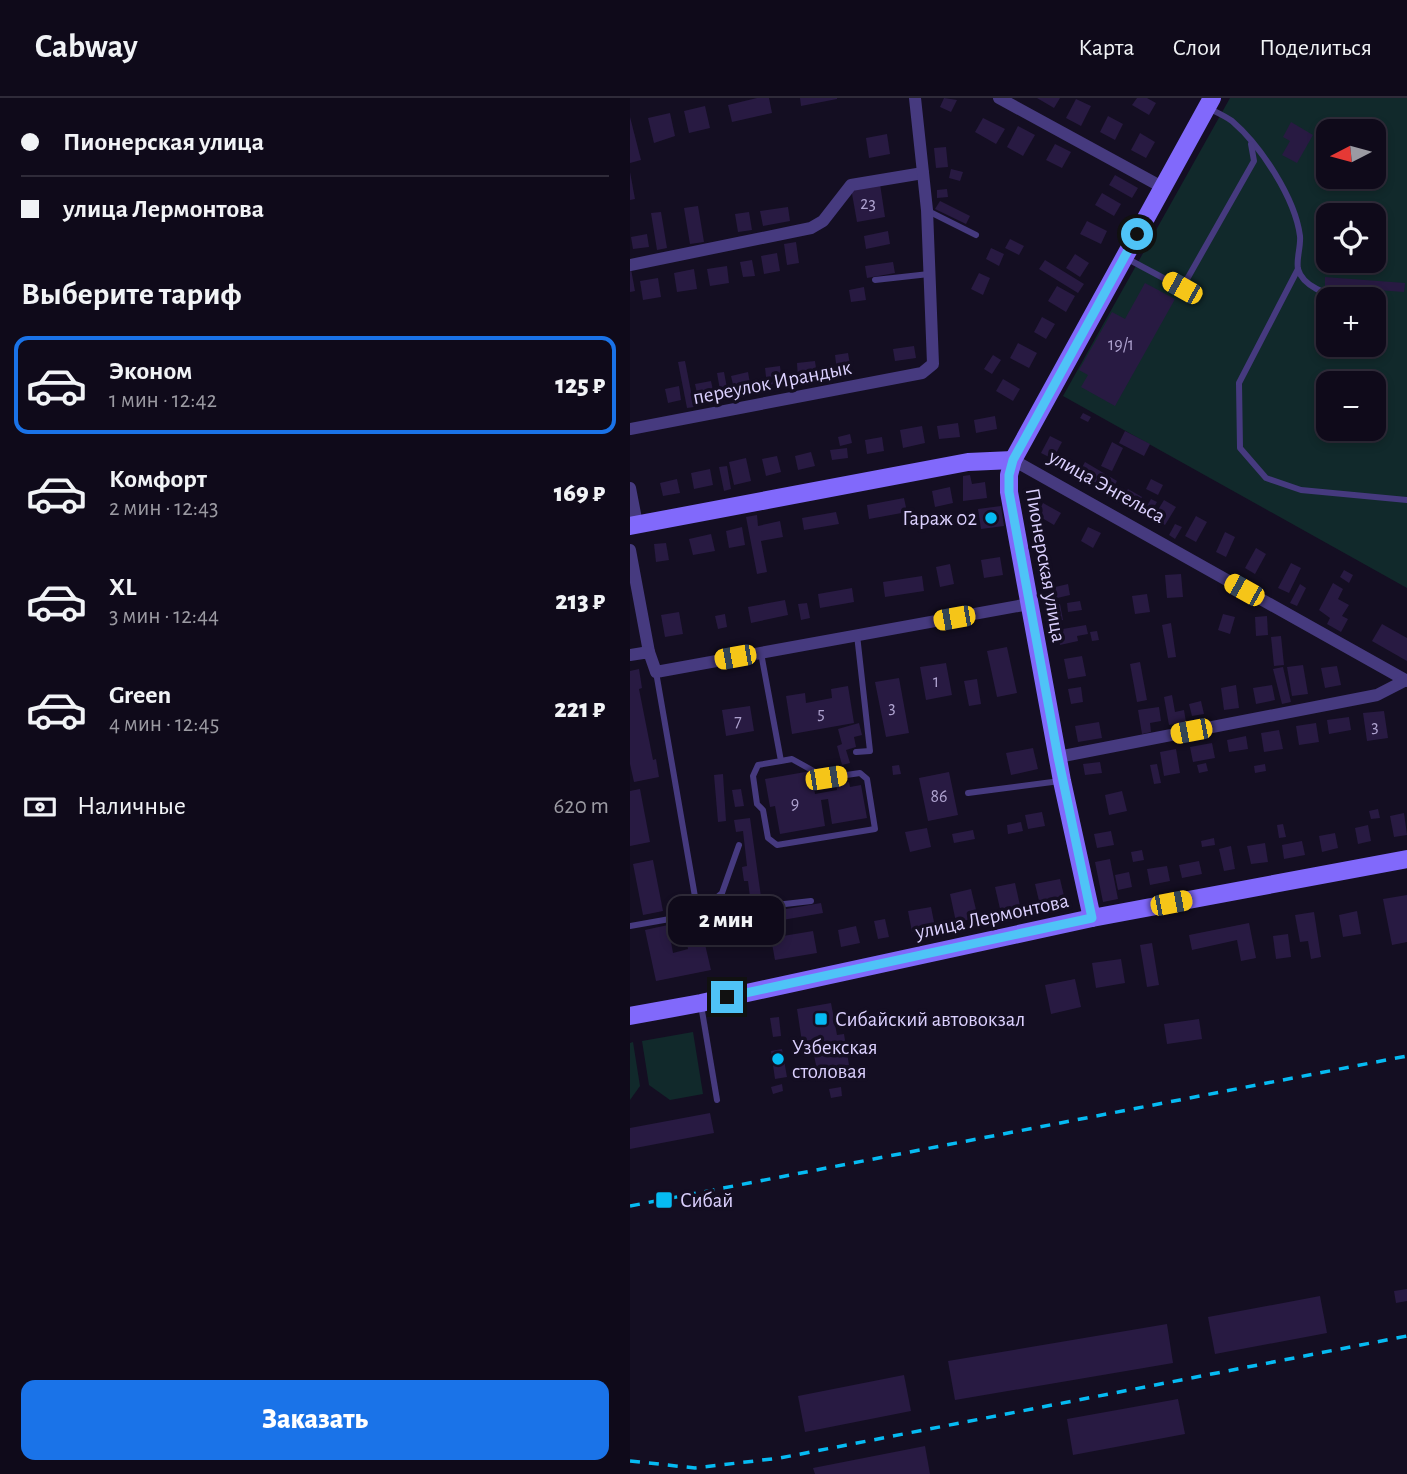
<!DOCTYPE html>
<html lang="ru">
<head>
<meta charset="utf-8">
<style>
	body { margin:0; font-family:"Alegreya Sans",sans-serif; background:#1d1827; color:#f1f3f6; height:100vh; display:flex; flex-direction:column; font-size:26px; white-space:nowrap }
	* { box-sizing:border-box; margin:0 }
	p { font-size:23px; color:#9b9aa2 }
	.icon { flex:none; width:38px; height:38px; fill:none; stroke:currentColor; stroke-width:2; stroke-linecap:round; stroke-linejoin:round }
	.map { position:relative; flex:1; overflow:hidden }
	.panel { display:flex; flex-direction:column; background:#0f0a1a; width:630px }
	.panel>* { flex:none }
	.guide { display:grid; align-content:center; height:154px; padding:0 21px; background:#0f0a1a }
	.needle { width:46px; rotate:264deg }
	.buttons { position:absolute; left:686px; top:21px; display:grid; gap:14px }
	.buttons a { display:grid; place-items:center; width:70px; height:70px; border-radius:14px; background:#0f0a1a; box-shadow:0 4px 10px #0003,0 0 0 2px #2f2b39; font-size:35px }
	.end { position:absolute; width:32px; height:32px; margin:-16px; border:9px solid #4fc3f7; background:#111; box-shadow:0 0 0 4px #111 }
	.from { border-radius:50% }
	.bubble { position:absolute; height:49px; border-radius:14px; background:#0f0a1a; box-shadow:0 4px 10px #0003,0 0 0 2px #2f2b39; font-size:23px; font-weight:800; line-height:49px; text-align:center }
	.car { position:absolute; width:21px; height:42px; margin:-21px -10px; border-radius:9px; box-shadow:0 0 5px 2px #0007; background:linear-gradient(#f5c518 24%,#345 0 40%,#f5c518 0 76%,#345 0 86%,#f5c518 0) }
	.guide b { display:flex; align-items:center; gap:24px; height:66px; font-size:26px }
	.guide b+b { border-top:2px solid #2f2b39 }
	.guide i { width:18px; height:18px; background:#f1f3f6 }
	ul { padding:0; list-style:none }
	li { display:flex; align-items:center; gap:21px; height:98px; margin:0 14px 10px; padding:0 7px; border:4px solid transparent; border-radius:14px }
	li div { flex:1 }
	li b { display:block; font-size:26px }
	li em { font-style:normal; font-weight:800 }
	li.on { border-color:#1a73e8 }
	li>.icon { width:63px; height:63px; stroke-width:1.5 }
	h2 { padding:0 21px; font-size:32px; line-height:84px }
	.pay { display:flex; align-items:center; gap:18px; height:77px; padding:0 21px; font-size:26px }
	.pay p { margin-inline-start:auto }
	.cta { display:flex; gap:14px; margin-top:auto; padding:14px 21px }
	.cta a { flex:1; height:80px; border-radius:14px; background:#1a73e8; color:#fff; font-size:28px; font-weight:800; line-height:80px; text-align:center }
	header { display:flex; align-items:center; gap:42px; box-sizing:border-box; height:98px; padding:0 35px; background:#0f0a1a; border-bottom:2px solid #2f2b39 }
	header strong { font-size:33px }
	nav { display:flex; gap:38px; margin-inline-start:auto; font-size:24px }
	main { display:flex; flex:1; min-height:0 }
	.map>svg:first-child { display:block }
</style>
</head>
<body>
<header>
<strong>Cabway</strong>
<nav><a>Карта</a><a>Слои</a><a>Поделиться</a></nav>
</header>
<main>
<section class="panel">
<div class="guide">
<b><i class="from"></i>Пионерская улица</b>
<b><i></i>улица Лермонтова</b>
</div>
<h2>Выберите тариф</h2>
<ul>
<li class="on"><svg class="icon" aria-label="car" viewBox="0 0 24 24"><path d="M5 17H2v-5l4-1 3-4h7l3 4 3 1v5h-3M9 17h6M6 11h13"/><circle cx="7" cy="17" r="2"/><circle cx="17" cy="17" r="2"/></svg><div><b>Эконом</b><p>1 мин · 12:42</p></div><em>125 ₽</em></li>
<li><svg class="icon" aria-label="car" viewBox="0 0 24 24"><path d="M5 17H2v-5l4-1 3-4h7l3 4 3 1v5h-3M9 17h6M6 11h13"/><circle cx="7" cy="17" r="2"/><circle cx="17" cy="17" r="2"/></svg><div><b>Комфорт</b><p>2 мин · 12:43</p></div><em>169 ₽</em></li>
<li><svg class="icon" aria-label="car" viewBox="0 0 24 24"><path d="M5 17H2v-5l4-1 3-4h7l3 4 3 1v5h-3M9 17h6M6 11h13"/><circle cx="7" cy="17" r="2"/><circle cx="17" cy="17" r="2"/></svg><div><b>XL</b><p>3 мин · 12:44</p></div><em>213 ₽</em></li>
<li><svg class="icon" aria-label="car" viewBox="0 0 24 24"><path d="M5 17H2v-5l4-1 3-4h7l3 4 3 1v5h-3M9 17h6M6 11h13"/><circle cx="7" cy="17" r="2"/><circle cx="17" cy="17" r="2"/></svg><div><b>Green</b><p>4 мин · 12:45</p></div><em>221 ₽</em></li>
</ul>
<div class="pay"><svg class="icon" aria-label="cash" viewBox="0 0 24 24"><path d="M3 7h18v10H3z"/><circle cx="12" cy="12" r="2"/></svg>Наличные<p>620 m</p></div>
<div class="cta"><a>Заказать</a></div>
</section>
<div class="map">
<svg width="777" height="1376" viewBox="0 0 777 1376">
	<rect width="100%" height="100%" fill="#140e22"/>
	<g fill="#11292b" fill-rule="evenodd">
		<path d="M 600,0 L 777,0 L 777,490 L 433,298 ZM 698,33 L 744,33 L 744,79 L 698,79 ZM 698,117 L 744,117 L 744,163 L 698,163 ZM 698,201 L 744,201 L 744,247 L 698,247 ZM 698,285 L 744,285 L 744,331 L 698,331 Z"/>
		<polygon points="63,934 73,996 40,1002 19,987 12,943"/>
		<polygon points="3,944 10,988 0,1002 0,945"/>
	</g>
	<g fill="#281a42">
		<polygon points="127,0 139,0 142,15 102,24 98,7"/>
		<polygon points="170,0 207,0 207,1 171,8"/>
		<polygon points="314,0 327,2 321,14 310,9"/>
		<polygon points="407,0 430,0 424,10"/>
		<polygon points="507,0 517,0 526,5 519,17 502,7"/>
		<polygon points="446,1 461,8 451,28 436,20"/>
		<polygon points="75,8 80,30 59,35 54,13"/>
		<polygon points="40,15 45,38 24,45 18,20"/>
		<polygon points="478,18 493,26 485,42 470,34"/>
		<polygon points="0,19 11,62 0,65"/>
		<polygon points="353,20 375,31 366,46 345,34"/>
		<polygon points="661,24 683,37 667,65 652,57 660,43 653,39"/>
		<polygon points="388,28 405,37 393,58 377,49"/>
		<polygon points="510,35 525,44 516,60 501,52"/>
		<polygon points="257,36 260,56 239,60 236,40"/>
		<polygon points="425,46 441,54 432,70 416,62"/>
		<polygon points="316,49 318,69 306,70 304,50"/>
		<polygon points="321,71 333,74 330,83 319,80"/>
		<polygon points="0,74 5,101 0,102"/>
		<polygon points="485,77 508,90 502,100 479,87"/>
		<polygon points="250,86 255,119 227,124 221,90"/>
		<polygon points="317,91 318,99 307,100 307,92"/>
		<polygon points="472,95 491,106 484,118 465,107"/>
		<polygon points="310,103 340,118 336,126 305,111"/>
		<polygon points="68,108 74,144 60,146 54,110"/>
		<polygon points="158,109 160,123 133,128 130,113"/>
		<polygon points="31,114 37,150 27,152 21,115"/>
		<polygon points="119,114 122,132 108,134 105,116"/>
		<polygon points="457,123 477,133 471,146 450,136"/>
		<polygon points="258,133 260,146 236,151 234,138"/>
		<polygon points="17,136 19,149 3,151 1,139"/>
		<polygon points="380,141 394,148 389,157 375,150"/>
		<polygon points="166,144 169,165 157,167 154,146"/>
		<polygon points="361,150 374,156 369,168 356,161"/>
		<polygon points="147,155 150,173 134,176 131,158"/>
		<polygon points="445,156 459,165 450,179 436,170"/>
		<polygon points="122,162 125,178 113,179 110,164"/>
		<polygon points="415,162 454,186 448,195 409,171"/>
		<polygon points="263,164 265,175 237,180 235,168"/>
		<polygon points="97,168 99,185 80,188 77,171"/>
		<polygon points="1,171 5,193 0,194 0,172"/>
		<polygon points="64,171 67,191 47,194 44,175"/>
		<polygon points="349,175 360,180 353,197 341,191"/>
		<polygon points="695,179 775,185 774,194 695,188"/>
		<polygon points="28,180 31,199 13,202 10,183"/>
		<polygon points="515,185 545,201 485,308 451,289 458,277 449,272 482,214 495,221"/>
		<polygon points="427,188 445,198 436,214 418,203"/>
		<polygon points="234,189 236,202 221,204 219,192"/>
		<polygon points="412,219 425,226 416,241 404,234"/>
		<polygon points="388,245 407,255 399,270 380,260"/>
		<polygon points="284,248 286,260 265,263 263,251"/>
		<polygon points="218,255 221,272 207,273 205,257"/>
		<polygon points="363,257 371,262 362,276 354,271"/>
		<polygon points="55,263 64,309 57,310 48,264"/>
		<polygon points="185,263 187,278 168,280 167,265"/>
		<polygon points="150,268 152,285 137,287 135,270"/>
		<polygon points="94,274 99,301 92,303 87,275"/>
		<polygon points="118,274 121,291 105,295 101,278"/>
		<polygon points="373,281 390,291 383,303 366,293"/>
		<polygon points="81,283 84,297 68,300 65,286"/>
		<polygon points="49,288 51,302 38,305 35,291"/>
		<polygon points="453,315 461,319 458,324 450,320"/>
		<polygon points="365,318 367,331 346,335 344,322"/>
		<polygon points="328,325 330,339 309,341 307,328"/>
		<polygon points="292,328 295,345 273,350 270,332"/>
		<polygon points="495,333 520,346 514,358 489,345"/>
		<polygon points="220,336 222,345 210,348 208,339"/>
		<polygon points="420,338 432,344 423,361 411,355"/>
		<polygon points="252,339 254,353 237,356 235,342"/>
		<polygon points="482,344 493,350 482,373 471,368"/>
		<polygon points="217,350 218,360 202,362 200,352"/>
		<polygon points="181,354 185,368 168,372 165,358"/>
		<polygon points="147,358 151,374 136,378 132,361"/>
		<polygon points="116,360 121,383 104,387 99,364"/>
		<polygon points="455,364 487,383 481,394 449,375"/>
		<polygon points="97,368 101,391 94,393 89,369"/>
		<polygon points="80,371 83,387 64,391 61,375"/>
		<polygon points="340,377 342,386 355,384 357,400 333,403 333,378"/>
		<polygon points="47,381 50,395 33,398 30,385"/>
		<polygon points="521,381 533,387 528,397 516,391"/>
		<polygon points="320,389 323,405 305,409 302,393"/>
		<polygon points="498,391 512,399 506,410 491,402"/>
		<polygon points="274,400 277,414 239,421 237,407"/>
		<polygon points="521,401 527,404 520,416 514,413"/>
		<polygon points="534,402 546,409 535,427 523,420"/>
		<polygon points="413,405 431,415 424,427 407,417"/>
		<polygon points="371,408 374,428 351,431 348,411"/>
		<polygon points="206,414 209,426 174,432 172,420"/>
		<polygon points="127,417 128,428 150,423 153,439 131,443 137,474 127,476 116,419"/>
		<polygon points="566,418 577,424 566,444 555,438"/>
		<polygon points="545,426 552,429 545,441 539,437"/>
		<polygon points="112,429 115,447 99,450 96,433"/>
		<polygon points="458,429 471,435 463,450 451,443"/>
		<polygon points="595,434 605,439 596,459 586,454"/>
		<polygon points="81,436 85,453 63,457 59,441"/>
		<polygon points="36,445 39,462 26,464 24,446"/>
		<polygon points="626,450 636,456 625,476 615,470"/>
		<polygon points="370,459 373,477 354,480 351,462"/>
		<polygon points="661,465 671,470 659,495 648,490"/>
		<polygon points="320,466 324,486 310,489 306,469"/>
		<polygon points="714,472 723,477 719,485 710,479"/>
		<polygon points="551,476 553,499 537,500 535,477"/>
		<polygon points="292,478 294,493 255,499 253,484"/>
		<polygon points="703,485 713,491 708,501 719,507 712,518 718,521 711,534 697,526 700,520 689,512"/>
		<polygon points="438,486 440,497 423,501 421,490"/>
		<polygon points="670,486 676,490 667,508 660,505"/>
		<polygon points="222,490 224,504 190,510 188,496"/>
		<polygon points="517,496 520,514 505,516 502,498"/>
		<polygon points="155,502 158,517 121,525 118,509"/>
		<polygon points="450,503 452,512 438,514 437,505"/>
		<polygon points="177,505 180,520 171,522 168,506"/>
		<polygon points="430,506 433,522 420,524 417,509"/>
		<polygon points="49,514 53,536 35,539 31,517"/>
		<polygon points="95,516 97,529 88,531 85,518"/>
		<polygon points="593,516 605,519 600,536 588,532"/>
		<polygon points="637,518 638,537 626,538 625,519"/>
		<polygon points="541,525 546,559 538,560 532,527"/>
		<polygon points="752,526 777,540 777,563 742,543"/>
		<polygon points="456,527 458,536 447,538 448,543 430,547 427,532"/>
		<polygon points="467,533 469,542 462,543 460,534"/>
		<polygon points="651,538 654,567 644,568 641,539"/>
		<polygon points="377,549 387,595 367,599 357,553"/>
		<polygon points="452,558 456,578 438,581 434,561"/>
		<polygon points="510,564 517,602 507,604 500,566"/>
		<polygon points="316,565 322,597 296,602 290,569"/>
		<polygon points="673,567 678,596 662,598 657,569"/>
		<polygon points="707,568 711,587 695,590 691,570"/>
		<polygon points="653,569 661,604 652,606 643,571"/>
		<polygon points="9,571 12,590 9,591 23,662 26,661 29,679 4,684 0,666 0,573"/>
		<polygon points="269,580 279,635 256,639 245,584"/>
		<polygon points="347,581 351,606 339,608 334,583"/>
		<polygon points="606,587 609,610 594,612 591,590"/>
		<polygon points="642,587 645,602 626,606 623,590"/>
		<polygon points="218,588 224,625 162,636 156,598 175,595 176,605 202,600 201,591"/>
		<polygon points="451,589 453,604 441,606 438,591"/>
		<polygon points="542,597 545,614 554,612 556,624 539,627 534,599"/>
		<polygon points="571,603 574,616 562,618 559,606"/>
		<polygon points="120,608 124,633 96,638 92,612"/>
		<polygon points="529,609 531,623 520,625 521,634 512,636 508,612"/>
		<polygon points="754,613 758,640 737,643 733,615"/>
		<polygon points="719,619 721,632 699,636 697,622"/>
		<polygon points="469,624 472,640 448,644 445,628"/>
		<polygon points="229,625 232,637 224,639 226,649 216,652 220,665 212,667 207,648 212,646 208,631"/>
		<polygon points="686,625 689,644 669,647 666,628"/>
		<polygon points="649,632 653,651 634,654 631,635"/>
		<polygon points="616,638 618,651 599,654 597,642"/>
		<polygon points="582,645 585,660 563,664 560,649"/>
		<polygon points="403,650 408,671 381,677 376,655"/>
		<polygon points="546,651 550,675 534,678 530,654"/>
		<polygon points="470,664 472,675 455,677 453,666"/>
		<polygon points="576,665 578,673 569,675 567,667"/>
		<polygon points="527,666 531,685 524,686 520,667"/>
		<polygon points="635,666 636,673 625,675 624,668"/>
		<polygon points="269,667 271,676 263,677 262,668"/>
		<polygon points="181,673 185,696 207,692 206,687 219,684 220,689 231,687 237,720 202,726 198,701 191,702 195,728 150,736 145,708 140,709 135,681"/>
		<polygon points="319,674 328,717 298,723 289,680"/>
		<polygon points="93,676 96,723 88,724 84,677"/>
		<polygon points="10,691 20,744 0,748 0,693"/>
		<polygon points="111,691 114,708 105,709 102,692"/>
		<polygon points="492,693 497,713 479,717 475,697"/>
		<polygon points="748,711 750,720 741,721 739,713"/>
		<polygon points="412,714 415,728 398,731 395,717"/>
		<polygon points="774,715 777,737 764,739 760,718"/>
		<polygon points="120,720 132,806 121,807 118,783 114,783 112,769 117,768 113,733 106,734 104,722"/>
		<polygon points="391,724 393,733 378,736 377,727"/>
		<polygon points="653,726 656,739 649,740 647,727"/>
		<polygon points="738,727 741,743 728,746 725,730"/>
		<polygon points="297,730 301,749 280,754 275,734"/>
		<polygon points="343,732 345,741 324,745 322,736"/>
		<polygon points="481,733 484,747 467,750 464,736"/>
		<polygon points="705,735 708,750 692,754 689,738"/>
		<polygon points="584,740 585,747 572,749 571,743"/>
		<polygon points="672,743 675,757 654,761 652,747"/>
		<polygon points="635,745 638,764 621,766 617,748"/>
		<polygon points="601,748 605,771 594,773 589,751"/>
		<polygon points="512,752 514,762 503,764 501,754"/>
		<polygon points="480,761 488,801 473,804 465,764"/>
		<polygon points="23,762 33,813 13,817 3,766"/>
		<polygon points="569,763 572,776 552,780 549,767"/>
		<polygon points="537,768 540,783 520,787 517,771"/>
		<polygon points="499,774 502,789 488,792 485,777"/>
		<polygon points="430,781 435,802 410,807 405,786"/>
		<polygon points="385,785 391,812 371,815 365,789"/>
		<polygon points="341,791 348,820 326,824 320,796"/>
		<polygon points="777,797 777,844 762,847 753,801"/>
		<polygon points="191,805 193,815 135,825 133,815"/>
		<polygon points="301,809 305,829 282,834 278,813"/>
		<polygon points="727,813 731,836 713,839 709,817"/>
		<polygon points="684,814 691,859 681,861 678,843 670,844 665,817"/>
		<polygon points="255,821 259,839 248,841 244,823"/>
		<polygon points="619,825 626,860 611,863 607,842 562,852 559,837"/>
		<polygon points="38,827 43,855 58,851 57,846 74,842 81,872 26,883 15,832"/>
		<polygon points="226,828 230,845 211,849 208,832"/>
		<polygon points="183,833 187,855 145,862 141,840"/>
		<polygon points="658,836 661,859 646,861 643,838"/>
		<polygon points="522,845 529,887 517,889 510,847"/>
		<polygon points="491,861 495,885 466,890 462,865"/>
		<polygon points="445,881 451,909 421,916 415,887"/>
		<polygon points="201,905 207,937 214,936 219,967 187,972 181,942 172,944 167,911"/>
		<polygon points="149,919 151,938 143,939 140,920"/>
		<polygon points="569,921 572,941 537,946 534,926"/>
		<polygon points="152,951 157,979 145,981 141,953"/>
		<polygon points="152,986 153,993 143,996 141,989"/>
		<polygon points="211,989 212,998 201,1000 199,991"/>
		<polygon points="80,1015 84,1035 0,1051 0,1030"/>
		<polygon points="777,1191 777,1203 766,1205 764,1193"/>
		<polygon points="690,1198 697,1235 585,1256 578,1219"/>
		<polygon points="537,1226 543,1265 325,1302 318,1263"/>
		<polygon points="274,1277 281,1313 175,1334 168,1298"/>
		<polygon points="548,1301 555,1336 443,1357 437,1321"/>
		<polygon points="295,1348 300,1376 185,1376 183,1370"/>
	</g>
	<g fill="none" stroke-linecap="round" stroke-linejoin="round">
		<g stroke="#463a7f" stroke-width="6">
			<path d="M 578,10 C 586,14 595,18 602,23 C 631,48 665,100 670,138 C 671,149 666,161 668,171 C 673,189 697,196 712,200"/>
			<polyline points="298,113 346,137"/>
			<polyline points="496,160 552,190 624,63 621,46"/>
			<polyline points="668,171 609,285 610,350 636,380 671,392 777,402"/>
			<polyline points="245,182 299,176"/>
			<polyline points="131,555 151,663 128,667 123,678 127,706 133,712 138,740 147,747 245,731 237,681 230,675 196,680 162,661 151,663"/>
			<polyline points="26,574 68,816 181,803"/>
			<polyline points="226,654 240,653 227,537"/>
			<polyline points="338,695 430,683"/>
			<polyline points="0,828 68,816 92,795 109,747"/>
			<polyline points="71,907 87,1002"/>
		</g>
		<g stroke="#463a7f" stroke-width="12">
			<polyline points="369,0 532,89"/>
			<polyline points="0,167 181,130 193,123 221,87 293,75"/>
			<polyline points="0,331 292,275 303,266 297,112 285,0"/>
			<polyline points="383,362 777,583"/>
			<polyline points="0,390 7,426"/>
			<polyline points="0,452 19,554"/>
			<polyline points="0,557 19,554 26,574 399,506"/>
			<polyline points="428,659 747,597 776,582"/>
		</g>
		<g stroke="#8169fb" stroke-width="18">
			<polyline points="0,428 338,364 383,362"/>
			<polyline points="462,820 432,683 379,394 379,377 383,362 582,0"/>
			<polyline points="0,918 71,905 462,820 777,761"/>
		</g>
		<g stroke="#06bbf3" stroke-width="3.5" stroke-dasharray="10 9" stroke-linecap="butt">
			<polyline points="0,1108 777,958"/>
			<polyline points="0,1363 65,1370 150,1360 777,1238"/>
		</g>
	</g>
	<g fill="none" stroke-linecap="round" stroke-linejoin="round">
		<polyline stroke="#4fc3f7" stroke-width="9" points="97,899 462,820 428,659 379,394 379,377 383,362 507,136"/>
	</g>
	<g fill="#06bbf3" stroke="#140e22" stroke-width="2.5">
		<circle cx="361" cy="420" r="7"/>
		<rect x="184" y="914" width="14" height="14" rx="3.5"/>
		<circle cx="148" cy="961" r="7"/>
		<rect x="25" y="1093" width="18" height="18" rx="3.5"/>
	</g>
	<g text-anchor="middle" stroke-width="7" stroke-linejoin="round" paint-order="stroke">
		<g font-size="18" fill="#aea2cf">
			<text x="238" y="111">23</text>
			<text x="491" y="252">19/1</text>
			<text x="306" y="589">1</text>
			<text x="262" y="615">3</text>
			<text x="191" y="621">5</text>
			<text x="108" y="629">7</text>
			<text x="745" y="634">3</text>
			<text x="309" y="704">86</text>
			<text x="165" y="711">9</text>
		</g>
		<g font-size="21" fill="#dbd0fe" stroke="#140e22">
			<text transform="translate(142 284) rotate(-11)" y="7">переулок Ирандык</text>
			<text transform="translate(477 388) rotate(29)" y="7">улица Энгельса</text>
			<text transform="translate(416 467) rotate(80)" y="7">Пионерская улица</text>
			<text transform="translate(362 818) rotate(-12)" y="7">улица Лермонтова</text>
		</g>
		<g font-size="21" fill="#dbd0fe" stroke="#140e22" text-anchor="start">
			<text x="347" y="427" text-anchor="end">Гараж 02</text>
			<text x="205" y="928">Сибайский автовокзал</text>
			<text x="162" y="956">Узбекская<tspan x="162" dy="24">столовая</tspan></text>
			<text x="50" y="1109">Сибай</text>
		</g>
	</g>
</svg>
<div class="buttons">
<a><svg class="needle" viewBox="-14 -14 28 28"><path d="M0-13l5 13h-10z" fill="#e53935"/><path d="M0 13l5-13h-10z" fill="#9b9aa2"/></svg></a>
<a><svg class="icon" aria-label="locate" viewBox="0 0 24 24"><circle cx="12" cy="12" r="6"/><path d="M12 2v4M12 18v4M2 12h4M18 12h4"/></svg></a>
<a>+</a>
<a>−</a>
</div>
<i class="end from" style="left:507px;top:136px"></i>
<i class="end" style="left:97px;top:899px"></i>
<div class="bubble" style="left:38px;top:798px;width:116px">2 мин</div>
<i class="car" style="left:552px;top:190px;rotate:299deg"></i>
<i class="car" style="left:614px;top:492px;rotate:299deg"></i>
<i class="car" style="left:324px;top:520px;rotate:260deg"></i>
<i class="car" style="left:105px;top:559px;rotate:260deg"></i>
<i class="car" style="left:561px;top:633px;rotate:259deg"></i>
<i class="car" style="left:196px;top:680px;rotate:81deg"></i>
<i class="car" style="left:541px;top:805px;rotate:79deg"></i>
</div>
</main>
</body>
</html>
